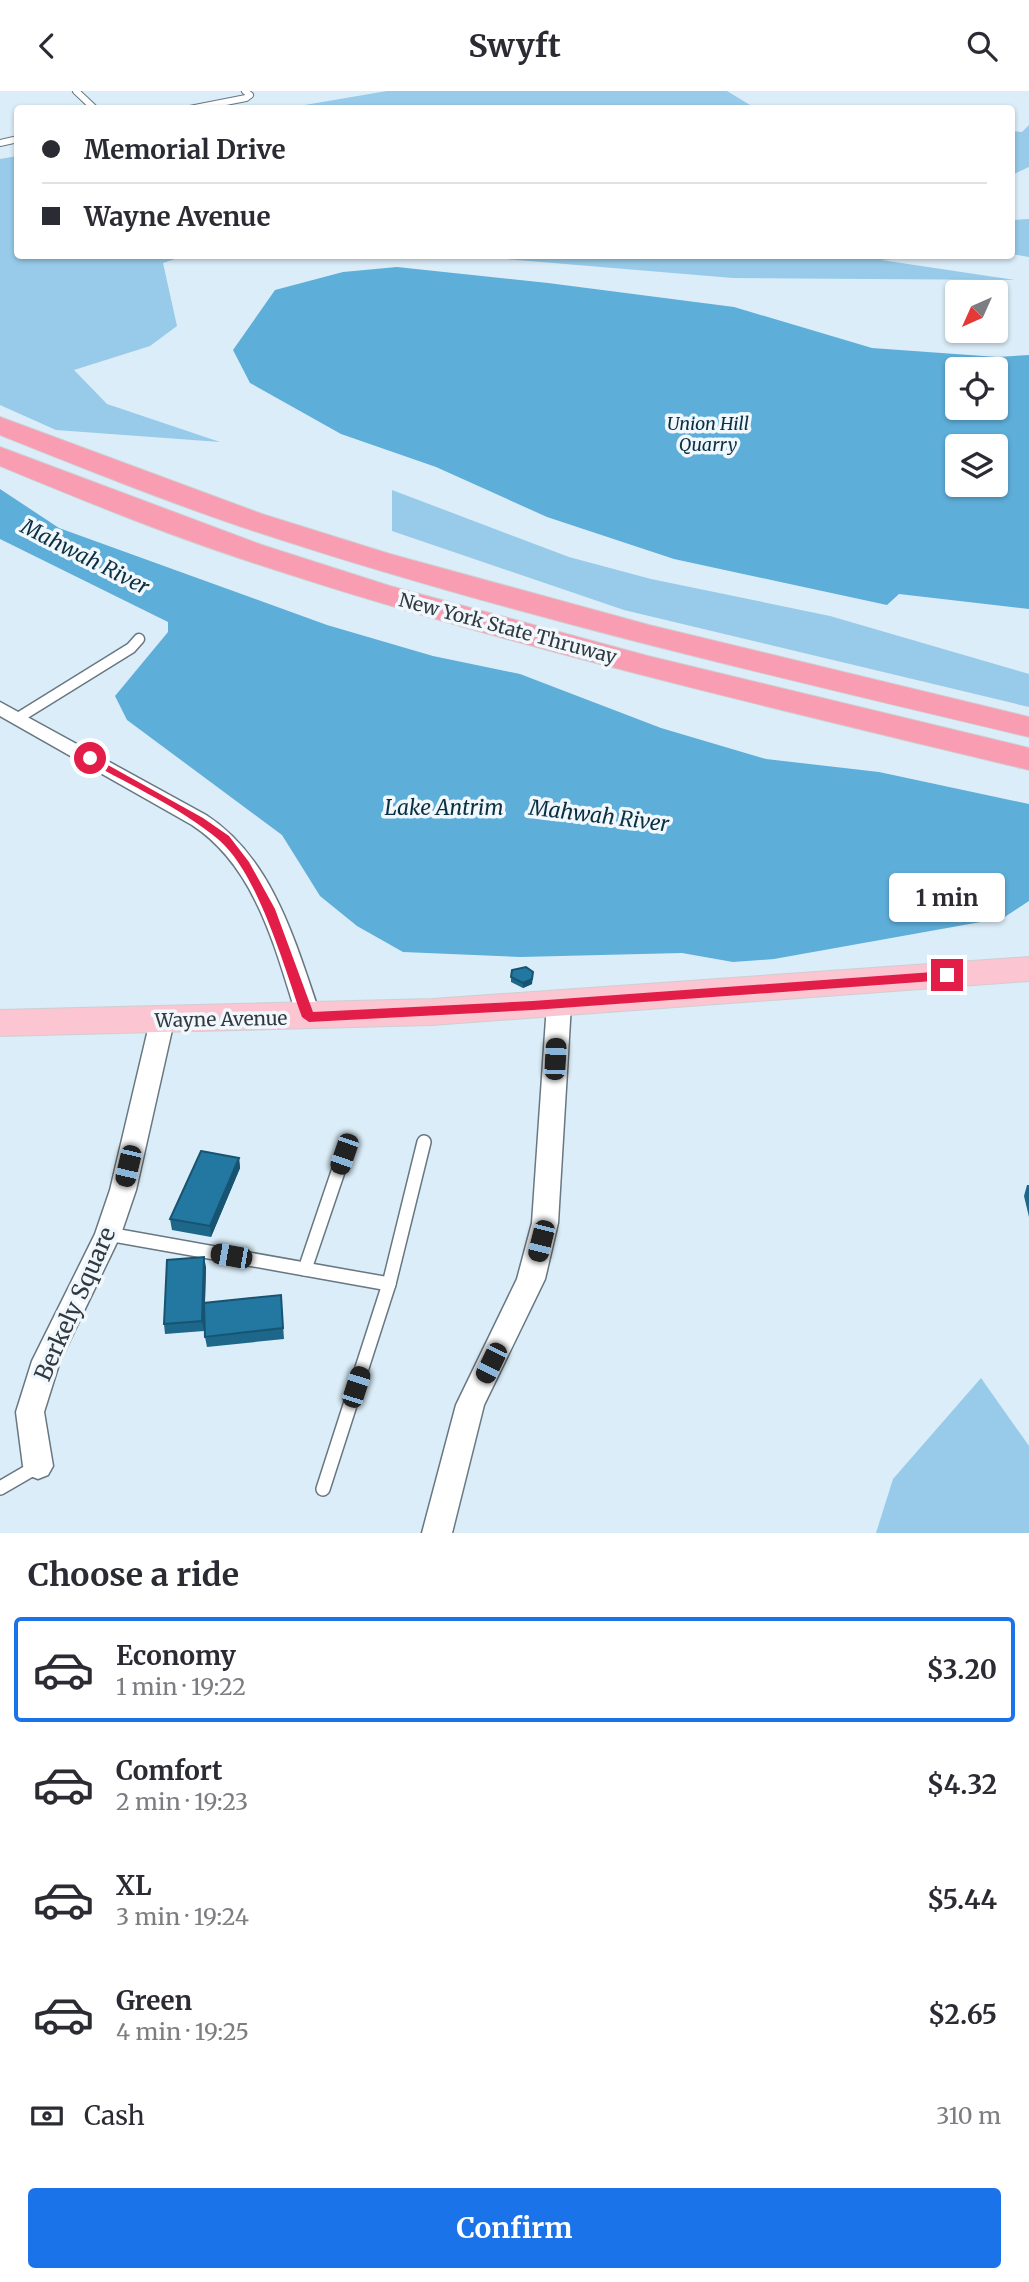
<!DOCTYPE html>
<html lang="en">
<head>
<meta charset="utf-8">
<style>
	body { margin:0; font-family:Merriweather,serif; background:#f7f7f7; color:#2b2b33; height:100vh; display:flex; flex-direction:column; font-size:26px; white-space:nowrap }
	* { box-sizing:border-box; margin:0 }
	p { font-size:23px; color:#7c7c81 }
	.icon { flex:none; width:38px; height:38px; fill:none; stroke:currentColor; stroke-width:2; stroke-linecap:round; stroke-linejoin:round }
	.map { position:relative; height:1442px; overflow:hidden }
	.details { display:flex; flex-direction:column; background:#fff; flex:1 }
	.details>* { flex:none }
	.hud { position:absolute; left:14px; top:14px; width:1001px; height:154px; border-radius:7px; box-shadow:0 2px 5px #0004; display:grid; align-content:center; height:154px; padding:0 28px; background:#fff }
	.needle { width:46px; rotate:225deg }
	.fabs { position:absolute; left:945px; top:189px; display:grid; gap:14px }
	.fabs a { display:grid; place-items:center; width:63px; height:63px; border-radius:7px; background:#fff; box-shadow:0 2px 5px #0004; font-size:35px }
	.end { position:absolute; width:32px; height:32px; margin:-16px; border:9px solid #e11d48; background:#fff; box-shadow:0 0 0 4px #fff }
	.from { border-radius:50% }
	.bubble { position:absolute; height:49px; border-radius:7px; background:#fff; box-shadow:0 2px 5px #0004; font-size:23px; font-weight:700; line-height:49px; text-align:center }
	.car { position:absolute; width:21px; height:42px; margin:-21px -10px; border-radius:9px; box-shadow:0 0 5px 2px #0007; background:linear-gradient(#222 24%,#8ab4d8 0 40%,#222 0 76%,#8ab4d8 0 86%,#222 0) }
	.hud b { display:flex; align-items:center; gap:24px; height:66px; font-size:26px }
	.hud b+b { border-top:2px solid #e1e1e2 }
	.hud i { width:18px; height:18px; background:#2b2b33 }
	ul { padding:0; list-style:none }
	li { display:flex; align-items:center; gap:21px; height:105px; margin:0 14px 10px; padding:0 14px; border:4px solid transparent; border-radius:7px }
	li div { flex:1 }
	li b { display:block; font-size:26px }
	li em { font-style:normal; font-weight:700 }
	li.active { border-color:#1a73e8 }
	li>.icon { width:63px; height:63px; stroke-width:1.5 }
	h2 { padding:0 28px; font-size:32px; line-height:84px }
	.pay { display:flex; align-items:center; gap:18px; height:77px; padding:0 28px; font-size:26px }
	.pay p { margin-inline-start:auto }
	.cta { display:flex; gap:14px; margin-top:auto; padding:14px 28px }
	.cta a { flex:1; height:80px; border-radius:7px; background:#1a73e8; color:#fff; font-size:28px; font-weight:700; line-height:80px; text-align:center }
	header { display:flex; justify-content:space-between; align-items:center; height:91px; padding:0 28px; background:#fff; font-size:32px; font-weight:700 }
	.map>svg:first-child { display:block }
</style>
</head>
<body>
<header><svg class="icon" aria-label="back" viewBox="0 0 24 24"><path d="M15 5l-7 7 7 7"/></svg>Swyft<svg class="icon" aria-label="search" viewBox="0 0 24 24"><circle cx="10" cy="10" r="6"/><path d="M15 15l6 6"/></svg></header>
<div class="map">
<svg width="1029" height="1442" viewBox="0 0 1029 1442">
	<rect width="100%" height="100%" fill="#dbedf8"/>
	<g fill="#97cbe9">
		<polygon points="387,0 727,0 755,17 287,17"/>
		<polygon points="1029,34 1029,76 1012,84 1012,40 1022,41"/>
		<polygon points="17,65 18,164 184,165 163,172 177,235 150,255 74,279 107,313 220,351 56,339 0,314 0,68"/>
		<polygon points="1029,128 1029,166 1012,163 1012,129"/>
		<polygon points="929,165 881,169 1015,189 733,187 470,165"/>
		<polygon points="392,399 569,466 651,488 830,525 1029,583 1029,616 624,519 392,440"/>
		<polygon points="981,1287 1029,1355 1029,1442 876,1442 893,1388"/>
	</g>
	<g fill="#5eaeda" fill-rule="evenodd">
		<path d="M 397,176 L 548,192 L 734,216 L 872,257 L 997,266 L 1029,264 L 1029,518 L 899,503 L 887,514 L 674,468 L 547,426 L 436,376 L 341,343 L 250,292 L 233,259 L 275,199 L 343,181 ZM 957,278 L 996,278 L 996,317 L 957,317 ZM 957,355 L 996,355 L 996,394 L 957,394 Z"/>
		<polygon points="0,398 59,437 327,534 433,565 520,583 661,637 766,668 879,681 1029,713 1029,810 1003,827 774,868 733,871 682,862 520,866 403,861 357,835 320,805 282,744 127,629 115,605 168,541 168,531 0,448"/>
	</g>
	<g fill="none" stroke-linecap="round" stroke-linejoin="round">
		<g stroke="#687781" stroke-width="8">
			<g id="lane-far2">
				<polyline points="76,0 95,18"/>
				<polyline points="190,18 246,7 250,4 245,0"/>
				<polyline points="0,52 18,48"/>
			</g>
		</g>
		<g stroke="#687781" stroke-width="13">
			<polyline id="lane-far1" points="18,627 131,557 139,548"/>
		</g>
		<g stroke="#687781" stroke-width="16">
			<g id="lane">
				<polyline points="108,1143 389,1193"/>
				<polyline points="305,1178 344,1063"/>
				<polyline points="0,1397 38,1375"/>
				<polyline points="323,1398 389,1193 424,1051"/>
			</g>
		</g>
		<g stroke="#687781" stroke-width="3">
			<g id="street">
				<path d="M 0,611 L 206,724 C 274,768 296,854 321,926 L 317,932 L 309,934 L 301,932 L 297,926 C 275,857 256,776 192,734 L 0,625 Z"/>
				<polygon points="559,905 567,907 571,913 558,1132 545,1188 484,1314 452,1442 422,1442 456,1314 517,1188 532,1132 547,913 551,907"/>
				<polygon points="162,922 170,924 174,930 136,1099 121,1143 60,1270 44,1321 53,1375 48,1384 38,1388 28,1384 23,1375 16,1321 32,1270 95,1143 110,1099 150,930 154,924"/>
			</g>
		</g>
		<g stroke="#cecfd1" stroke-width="2">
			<polygon id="primary" points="1029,866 1029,890 432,934 0,945 0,919 432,908"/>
		</g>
		<g stroke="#cecfd1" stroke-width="2">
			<g id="highway">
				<path d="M 0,326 L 262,423 L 390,463 L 649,534 L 1029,626 L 1029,646 C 765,583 500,522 242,436 C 160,408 80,376 0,344 Z"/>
				<path d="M 0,356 L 262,454 L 390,495 L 648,565 L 1029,657 L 1029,679 C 765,615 500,554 242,468 C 160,441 80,408 0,375 Z"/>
			</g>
		</g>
		<use href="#lane-far2" stroke="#fff" stroke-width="6"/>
		<use href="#lane-far1" stroke="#fff" stroke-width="10"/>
		<use href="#lane" stroke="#fff" stroke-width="13"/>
		<use href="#street" fill="#fff" fill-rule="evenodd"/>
		<use href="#primary" fill="#fbc5d1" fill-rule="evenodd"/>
		<use href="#highway" fill="#f99eb2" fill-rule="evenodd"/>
	</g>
	<g fill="#1d678a">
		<polygon points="533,881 532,893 523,897 511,891 511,886"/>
		<polygon points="239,1067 240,1077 211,1146 172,1139 170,1128"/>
		<polygon points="1027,1094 1029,1094 1029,1126 1024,1105"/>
		<polygon points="206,1176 205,1212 281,1204 284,1248 207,1256 205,1246 205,1225 204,1240 165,1243 164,1233"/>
	</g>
	<g fill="#185471">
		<polygon points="533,881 532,893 523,897 523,892"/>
		<polygon points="239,1067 240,1077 211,1146 210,1135"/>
		<polygon points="204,1166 206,1176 204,1240 202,1230"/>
	</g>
	<g fill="#2278a1" stroke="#185471" stroke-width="2">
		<polygon points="526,876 533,881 532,888 523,892 511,886 512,879"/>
		<polygon points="201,1060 239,1067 210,1135 170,1128"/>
		<polygon points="204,1166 202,1230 164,1233 167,1169"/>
		<polygon points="281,1204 283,1237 205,1246 204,1212"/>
	</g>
	<path fill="#e11d48" d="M 90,664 L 203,727 L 229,745 L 249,771 L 275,818 L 313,921 L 533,910 L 947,880 L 953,884 L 947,889 L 533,919 L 309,931 L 302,926 C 284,876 259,784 219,749 C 180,716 129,694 86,669 L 84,667 Z"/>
	<g text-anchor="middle" stroke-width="7" stroke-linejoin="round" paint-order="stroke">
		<g font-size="18" font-style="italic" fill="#0b3042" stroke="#f1f8fd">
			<text x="708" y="339">Union Hill<tspan x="708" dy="21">Quarry</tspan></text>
		</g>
		<g font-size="19" fill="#32393e" stroke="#f1f8fd">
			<text transform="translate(508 537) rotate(15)" y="7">New York State Thruway</text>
			<text transform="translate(221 928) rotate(-1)" y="7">Wayne Avenue</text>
		</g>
		<g font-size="21" font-style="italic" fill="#0b3042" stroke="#f1f8fd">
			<text transform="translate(85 466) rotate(27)" y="7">Mahwah River</text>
			<text x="444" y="724">Lake Antrim</text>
			<text transform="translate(599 725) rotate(7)" y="7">Mahwah River</text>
		</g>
		<g font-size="23" fill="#32393e" stroke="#f1f8fd">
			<text transform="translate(75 1213) rotate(-66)" y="8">Berkely Square</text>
		</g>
	</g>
</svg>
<div class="fabs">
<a><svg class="needle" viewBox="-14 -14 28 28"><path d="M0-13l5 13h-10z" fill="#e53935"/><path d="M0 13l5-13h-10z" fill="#7c7c81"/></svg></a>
<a><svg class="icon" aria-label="locate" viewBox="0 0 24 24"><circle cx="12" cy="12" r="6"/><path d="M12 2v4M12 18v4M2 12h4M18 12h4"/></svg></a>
<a><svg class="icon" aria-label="layers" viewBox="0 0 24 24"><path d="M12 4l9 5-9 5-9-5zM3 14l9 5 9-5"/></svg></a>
</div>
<i class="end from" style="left:90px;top:667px"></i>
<i class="end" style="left:947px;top:884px"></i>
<div class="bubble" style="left:889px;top:782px;width:116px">1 min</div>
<i class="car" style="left:555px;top:968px;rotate:3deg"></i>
<i class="car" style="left:344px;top:1063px;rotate:199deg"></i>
<i class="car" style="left:128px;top:1075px;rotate:193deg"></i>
<i class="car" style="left:541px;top:1150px;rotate:194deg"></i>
<i class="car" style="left:231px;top:1165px;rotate:280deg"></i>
<i class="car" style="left:491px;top:1272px;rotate:206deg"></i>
<i class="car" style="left:356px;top:1296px;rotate:18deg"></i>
<div class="hud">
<b><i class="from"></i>Memorial Drive</b>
<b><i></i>Wayne Avenue</b>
</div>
</div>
<section class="details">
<h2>Choose a ride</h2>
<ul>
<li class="active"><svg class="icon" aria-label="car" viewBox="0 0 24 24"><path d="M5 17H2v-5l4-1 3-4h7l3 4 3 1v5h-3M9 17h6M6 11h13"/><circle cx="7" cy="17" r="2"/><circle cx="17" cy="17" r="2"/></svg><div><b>Economy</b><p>1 min · 19:22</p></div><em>$3.20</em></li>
<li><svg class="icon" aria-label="car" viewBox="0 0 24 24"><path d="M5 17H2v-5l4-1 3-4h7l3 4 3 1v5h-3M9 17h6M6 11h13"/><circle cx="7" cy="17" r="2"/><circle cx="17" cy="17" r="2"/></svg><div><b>Comfort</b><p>2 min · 19:23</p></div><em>$4.32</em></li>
<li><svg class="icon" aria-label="car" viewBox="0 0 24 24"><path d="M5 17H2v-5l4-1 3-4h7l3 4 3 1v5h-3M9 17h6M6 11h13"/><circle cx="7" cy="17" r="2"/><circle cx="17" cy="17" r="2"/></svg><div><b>XL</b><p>3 min · 19:24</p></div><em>$5.44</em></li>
<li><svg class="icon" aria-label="car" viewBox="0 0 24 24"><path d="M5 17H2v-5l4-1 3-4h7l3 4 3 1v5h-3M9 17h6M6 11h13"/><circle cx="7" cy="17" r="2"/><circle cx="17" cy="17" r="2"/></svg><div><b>Green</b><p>4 min · 19:25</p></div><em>$2.65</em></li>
</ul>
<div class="pay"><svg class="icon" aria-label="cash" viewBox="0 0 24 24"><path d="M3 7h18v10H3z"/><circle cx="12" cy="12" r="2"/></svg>Cash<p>310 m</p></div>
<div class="cta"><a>Confirm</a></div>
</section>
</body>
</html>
